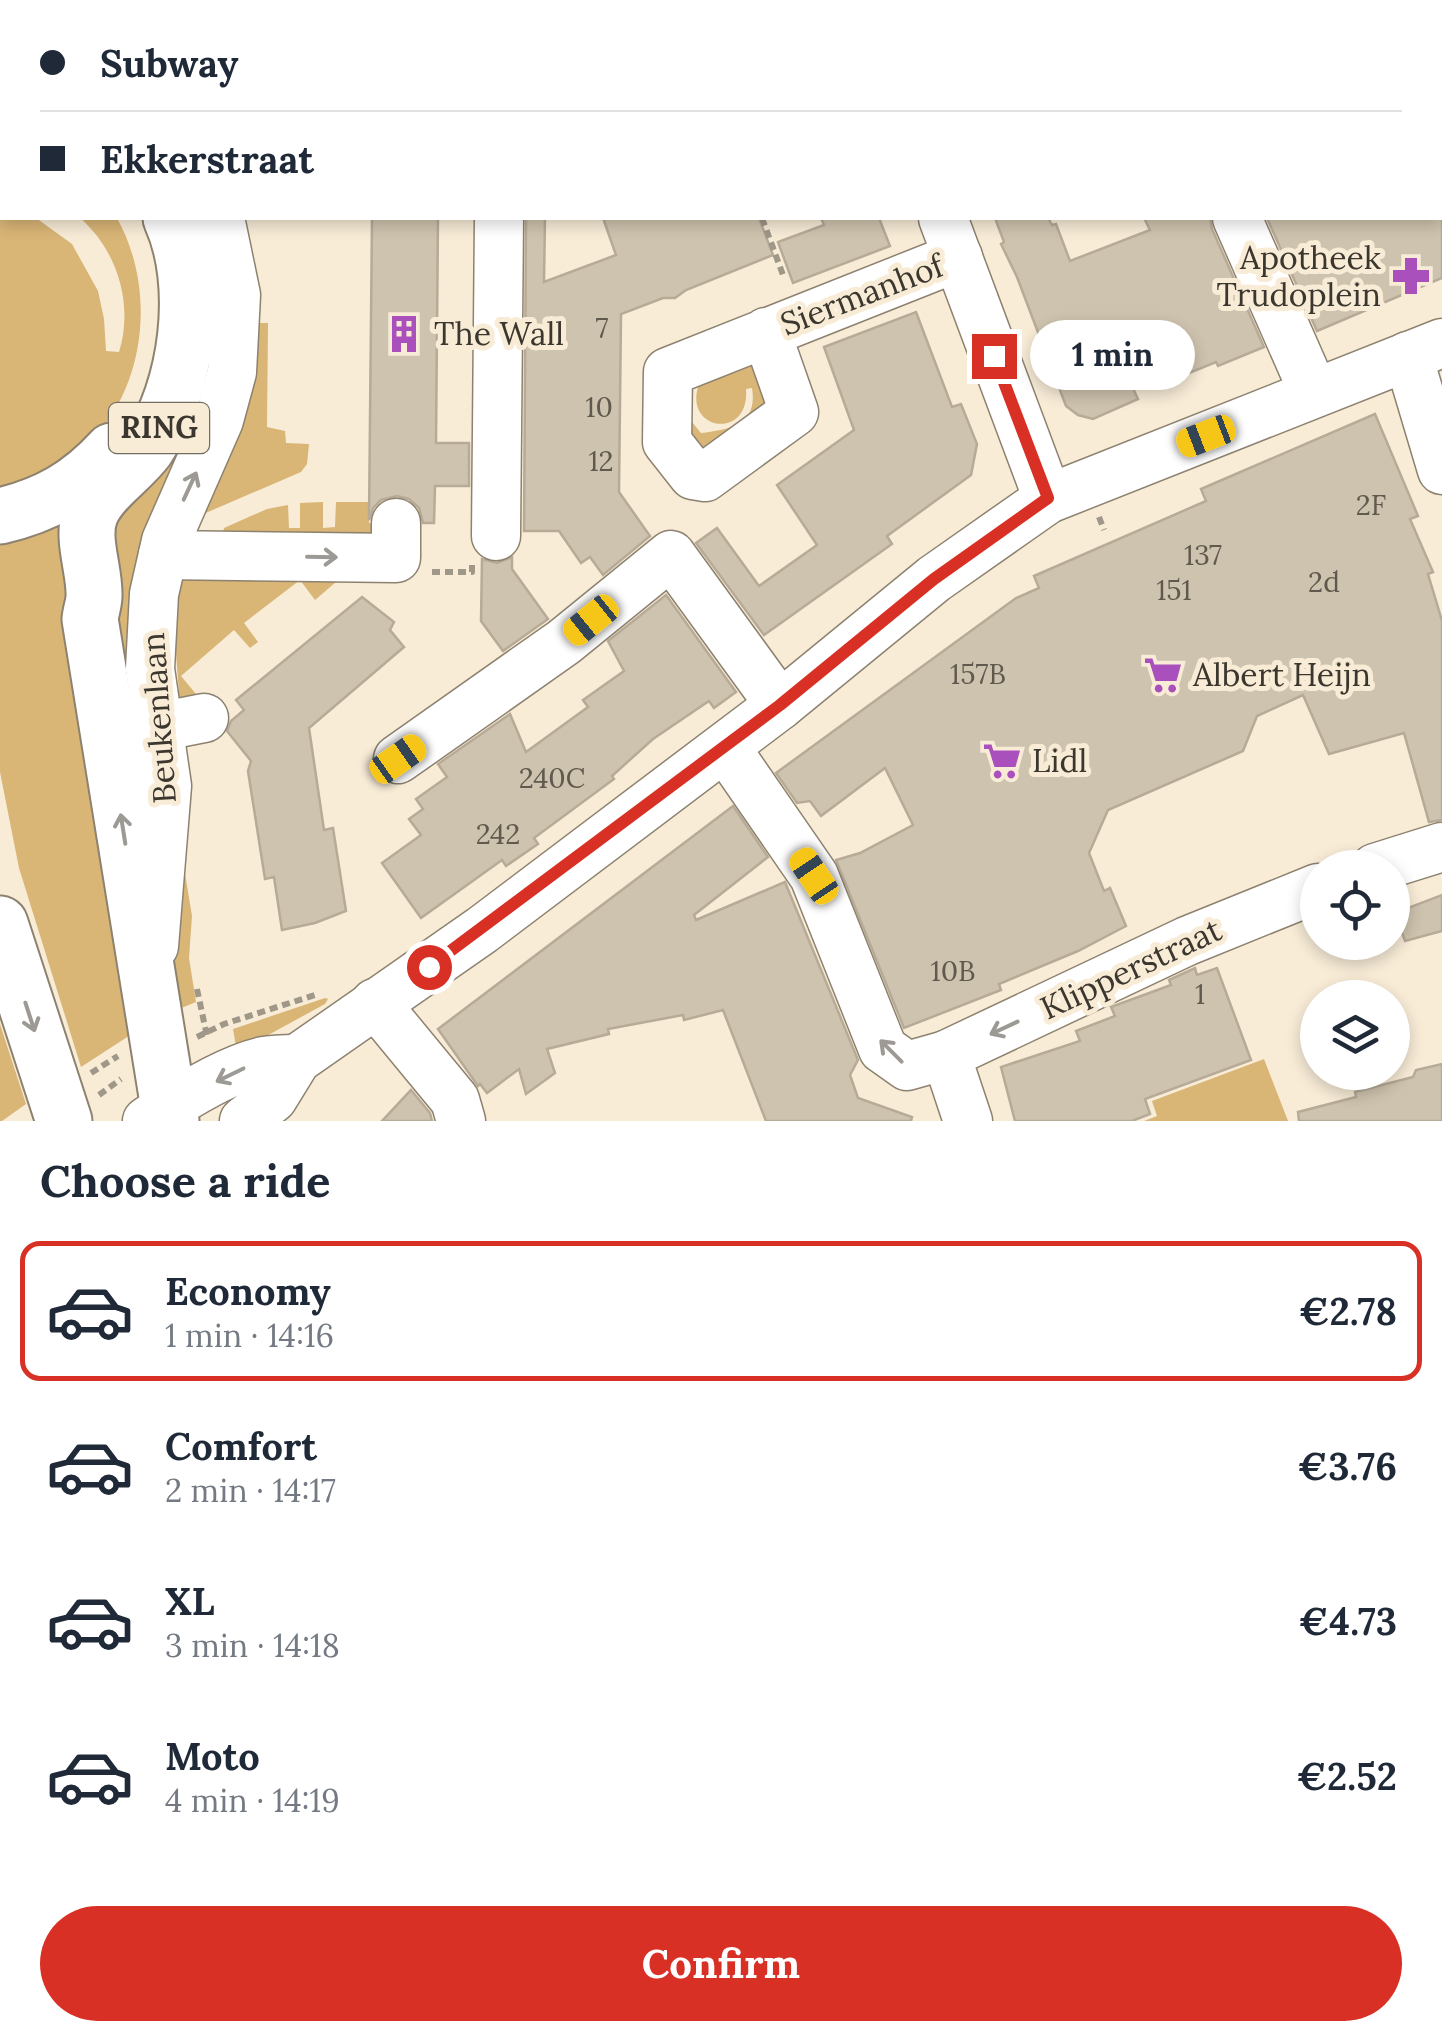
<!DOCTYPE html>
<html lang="en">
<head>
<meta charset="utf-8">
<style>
	body { margin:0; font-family:Lora,serif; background:#f2f2f3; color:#1f2937; height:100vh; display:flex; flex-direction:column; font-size:38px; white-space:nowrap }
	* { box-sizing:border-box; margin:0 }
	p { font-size:32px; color:#747a83 }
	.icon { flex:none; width:55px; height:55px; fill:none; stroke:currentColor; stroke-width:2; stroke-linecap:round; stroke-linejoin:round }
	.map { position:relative; height:1121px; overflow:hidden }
	.details { display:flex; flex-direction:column; background:#fff; flex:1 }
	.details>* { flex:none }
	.guide { position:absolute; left:0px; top:0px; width:1442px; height:220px; box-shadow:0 5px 15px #0003; display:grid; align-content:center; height:220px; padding:0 40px; background:#fff }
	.buttons { position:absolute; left:1300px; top:850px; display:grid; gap:20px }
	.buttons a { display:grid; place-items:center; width:110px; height:110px; border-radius:50%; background:#fff; box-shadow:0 5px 15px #0003; font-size:50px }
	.end { position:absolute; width:45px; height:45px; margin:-22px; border:12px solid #d93025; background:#fff; box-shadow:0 0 0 5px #fff }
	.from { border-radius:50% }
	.bubble { position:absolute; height:70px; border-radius:35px; background:#fff; box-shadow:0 5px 15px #0003; font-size:32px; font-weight:700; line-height:70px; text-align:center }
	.car { position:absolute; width:30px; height:60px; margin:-30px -15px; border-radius:12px; box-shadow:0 0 8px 2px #0007; background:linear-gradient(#f5c518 24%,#345 0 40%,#f5c518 0 76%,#345 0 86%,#f5c518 0) }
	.guide b { display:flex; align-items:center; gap:35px; height:95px; font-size:38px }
	.guide b+b { border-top:2px solid #e0e1e3 }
	.guide i { width:25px; height:25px; background:#1f2937 }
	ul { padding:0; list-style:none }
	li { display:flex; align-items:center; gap:30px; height:140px; margin:0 20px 15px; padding:0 20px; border:5px solid transparent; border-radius:20px }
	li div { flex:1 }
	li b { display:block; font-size:38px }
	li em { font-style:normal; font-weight:700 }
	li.selected { border-color:#d93025 }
	li>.icon { width:90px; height:90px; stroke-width:1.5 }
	h2 { padding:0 40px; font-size:45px; line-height:120px }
	.button { display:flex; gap:20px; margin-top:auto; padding:20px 40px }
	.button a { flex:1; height:115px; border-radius:60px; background:#d93025; color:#fff; font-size:40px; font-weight:700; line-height:115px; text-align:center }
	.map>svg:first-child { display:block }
</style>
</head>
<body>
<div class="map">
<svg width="1442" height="1121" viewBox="0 0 1442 1121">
	<rect width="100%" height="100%" fill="#f8ecd7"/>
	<g fill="#d9b576">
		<path d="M 0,206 L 2,218 L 36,218 L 72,244 L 98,291 L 104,319 L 106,351 L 119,352 C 134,304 117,250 80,218 L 117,218 C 158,292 146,395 80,452 C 58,471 25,484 0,498 Z"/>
		<polygon points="258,323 268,323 267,427 285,431 286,443 309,444 307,464 301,472 201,515 257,349"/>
		<path d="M 753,355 L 777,399 L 696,458 L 686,415 L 701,433 C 730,429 758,425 752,388 L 746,389 C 750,440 685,431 698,387 L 682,380 Z"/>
		<polygon points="197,364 211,365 190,436 155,869 101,553"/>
		<polygon points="323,502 323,528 335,527 336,502 368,502 369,523 385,523 381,537 221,543 224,528 267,509 288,505 289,528 300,528 300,503"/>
		<polygon points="56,516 138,1030 81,1067 19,868 0,772 0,533"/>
		<polygon points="181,575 343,576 315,600 300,580 244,623 258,642 250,648 234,630 181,676 196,694 180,706 174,627"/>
		<polygon points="180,843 192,916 189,958 196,1002 174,1011 168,985"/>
		<polygon points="325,998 328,999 325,1004 237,1052 233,1029"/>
		<polygon points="0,1024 26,1104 2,1121 0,1121"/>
		<polygon points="1264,1059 1288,1121 1144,1121 1157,1116 1152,1101"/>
	</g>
	<g fill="#cec3ae" stroke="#b7ab98" stroke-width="2.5">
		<polygon points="372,218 438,218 436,443 469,443 469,486 435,486 434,523 423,523 419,508 409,499 397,496 381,500 373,508 369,520"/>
		<polygon points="526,218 545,218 544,282 616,255 603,218 759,218 773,255 686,290 675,298 663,298 621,314 619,492 650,536 603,575 590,557 581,563 559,531 524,531"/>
		<polygon points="821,218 879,218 890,246 793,283 778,242 824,225"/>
		<polygon points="995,218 1048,218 1052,225 1056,224 1070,261 1150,230 1144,218 1210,218 1212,229 1264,347 1218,366 1216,362 1162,384 1131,384 1138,399 1093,419 1078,415 1066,406 1017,277 1001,244 1004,242"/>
		<polygon points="1267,218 1442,218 1442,278 1317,331"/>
		<polygon points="916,312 952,407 961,404 977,444 971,475 887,536 892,544 764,635 696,543 717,528 759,586 817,545 777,485 854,430 824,347"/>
		<polygon points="1375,414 1418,516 1410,519 1433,572 1428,574 1442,621 1442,820 1429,822 1404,733 1329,754 1303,695 1257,716 1243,751 1108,810 1089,853 1104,891 1110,888 1126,926 1078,951 999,984 1001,990 904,1028 836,860 860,853 913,825 885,768 821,816 810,801 797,803 776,773 1016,598 1039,588 1034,576 1206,501 1201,489"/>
		<polygon points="512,557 512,569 548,619 503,651 481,621 482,559 497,563"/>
		<polygon points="666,595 736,692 714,708 709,701 653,739 612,776 614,779 534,838 538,844 506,866 502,860 421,918 382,863 421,835 409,819 423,809 416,799 447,777 438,764 510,714 526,752 588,707 583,700 624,671 608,641"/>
		<polygon points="362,597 394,622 390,630 404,647 309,728 324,830 333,828 346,911 315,923 282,930 274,877 265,879 248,771 251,761 227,731 231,721 244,710 236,700"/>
		<polygon points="733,806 768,857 694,915 696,920 785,882 858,1060 850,1075 858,1098 912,1117 911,1121 766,1121 723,1010 684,1020 683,1015 608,1029 609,1034 547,1049 555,1073 526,1094 519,1069 487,1093 480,1084 478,1086 438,1029"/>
		<polygon points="1442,895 1442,931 1405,941 1395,913"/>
		<polygon points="1195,968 1197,975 1217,968 1251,1060 1145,1099 1150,1114 1132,1121 1015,1121 1001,1067 1080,1041 1076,1031 1115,1016 1111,1007 1171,985 1169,980"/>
		<polygon points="1442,1064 1442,1121 1299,1121 1298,1112 1356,1097 1355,1092 1413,1077 1416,1070"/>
		<polygon points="411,1090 430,1113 432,1121 382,1121"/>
	</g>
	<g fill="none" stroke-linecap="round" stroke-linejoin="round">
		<g stroke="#8d826f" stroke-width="51">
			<g id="minor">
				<polyline points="49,0 51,2"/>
				<polyline points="368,0 373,2"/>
				<polyline points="523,0 524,2"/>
				<polyline points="1149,0 1150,2"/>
				<polyline points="850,2 856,0"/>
				<polyline points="1373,2 1383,0"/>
				<polyline points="943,218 1048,499"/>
				<polyline points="1237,218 1314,393"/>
				<polyline points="766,332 794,412 705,477 693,475 667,442 668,372 958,257"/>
				<polyline points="1408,356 1442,470"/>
				<polyline points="496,536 499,218"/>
				<polyline points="163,555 396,558 396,523"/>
				<polyline points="158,727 204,718"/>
				<polyline points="725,747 814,876 883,1049 907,1066 946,1055 968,1121"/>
				<polyline points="398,759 564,642 671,555 780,705"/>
				<polyline points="1375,868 1442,847"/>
				<polyline points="154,946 167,786 150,669 154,594 166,541 219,420 232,372 236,295 220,218"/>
				<polyline points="375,1003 455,1100 461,1121"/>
				<polyline points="946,1055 1187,941 1318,888"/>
				<path d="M 147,1121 C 178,1100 227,1069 264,1061 C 274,1059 286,1059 297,1059"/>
				<polyline points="244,1121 273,1098 297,1059 482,930 780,705 934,579 1048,499 1442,343"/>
			</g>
		</g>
		<g stroke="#8d826f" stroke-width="59">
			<g id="major">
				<polyline points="0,72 2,73"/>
				<path d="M 171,218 C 201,284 188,388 147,448 C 131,470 102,487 91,512 C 80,537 95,569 94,596 C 94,603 91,611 90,619 L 171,1121"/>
				<path d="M 0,516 C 47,505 80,486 112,451"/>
				<polyline points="0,924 64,1121"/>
			</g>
		</g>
		<g stroke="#9f9788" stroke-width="6" stroke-dasharray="8 5" stroke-linecap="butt">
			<polyline points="1260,0 1261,2"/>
			<polyline points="762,218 783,275"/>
			<polyline points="1099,517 1104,530"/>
			<polyline points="432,572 472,572 472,564"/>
			<polyline points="197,989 207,1036"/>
			<polyline points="197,1037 224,1024 318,994"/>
			<polyline points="91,1073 118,1056"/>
			<polyline points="99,1095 121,1079"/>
		</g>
		<use href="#minor" stroke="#fff" stroke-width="48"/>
		<use href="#major" stroke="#fff" stroke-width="55"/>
	</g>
	<defs><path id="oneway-shaft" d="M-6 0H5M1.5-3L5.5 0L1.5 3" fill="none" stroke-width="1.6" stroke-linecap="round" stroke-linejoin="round" transform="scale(2.5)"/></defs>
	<g stroke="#9d9a96">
		<use href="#oneway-shaft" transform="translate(190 486) rotate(-65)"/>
		<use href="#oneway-shaft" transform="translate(322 557) rotate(1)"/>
		<use href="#oneway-shaft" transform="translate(123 829) rotate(-99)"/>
		<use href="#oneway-shaft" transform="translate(30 1017) rotate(72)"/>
		<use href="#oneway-shaft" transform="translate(1004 1028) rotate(155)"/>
		<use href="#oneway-shaft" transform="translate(891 1051) rotate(-135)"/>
		<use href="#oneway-shaft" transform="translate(230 1075) rotate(154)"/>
	</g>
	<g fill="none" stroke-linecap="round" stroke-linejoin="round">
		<polyline stroke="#d93025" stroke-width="12" points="429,967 780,705 934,579 1048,498 994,356"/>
	</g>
	<defs>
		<g id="pharmacy-bare" transform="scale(3)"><path d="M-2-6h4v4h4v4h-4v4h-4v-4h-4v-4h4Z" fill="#aa50bc" stroke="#f8ecd7" stroke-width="2.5" paint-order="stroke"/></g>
		<g id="building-bare" transform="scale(3)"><path d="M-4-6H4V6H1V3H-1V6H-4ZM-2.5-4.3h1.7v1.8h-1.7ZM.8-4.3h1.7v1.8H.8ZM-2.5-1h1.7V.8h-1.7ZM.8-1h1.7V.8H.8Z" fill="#aa50bc" stroke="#f8ecd7" stroke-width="2.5" paint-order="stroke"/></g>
		<g id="supermarket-bare" transform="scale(3)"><path d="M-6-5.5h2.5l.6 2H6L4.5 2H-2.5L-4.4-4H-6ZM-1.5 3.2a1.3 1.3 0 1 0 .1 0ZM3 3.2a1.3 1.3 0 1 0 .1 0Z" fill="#aa50bc" stroke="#f8ecd7" stroke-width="2.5" paint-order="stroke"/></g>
	</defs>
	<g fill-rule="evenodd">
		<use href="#pharmacy-bare" x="1411" y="276"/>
		<use href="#building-bare" x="404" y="334"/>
		<use href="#supermarket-bare" x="1163" y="675"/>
		<use href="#supermarket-bare" x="1002" y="761"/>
	</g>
	<g text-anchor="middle" stroke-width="10" stroke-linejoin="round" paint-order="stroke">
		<g font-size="28" fill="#60594e">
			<text x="602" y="338">7</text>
			<text x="599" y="417">10</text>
			<text x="601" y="471">12</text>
			<text x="1371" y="515">2F</text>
			<text x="1203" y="565">137</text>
			<text x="1324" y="592">2d</text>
			<text x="1174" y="600">151</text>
			<text x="978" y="684">157B</text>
			<text x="552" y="788">240C</text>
			<text x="498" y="844">242</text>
			<text x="953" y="981">10B</text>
			<text x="1200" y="1004">1</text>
		</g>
		<rect fill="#f8ecd7" stroke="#746d61" stroke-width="2.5" x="109" y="403" width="100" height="50" rx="8"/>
		<g font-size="30" font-weight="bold" fill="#3b362e">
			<text x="159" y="438">RING</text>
		</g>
		<g font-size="32" fill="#3b362e" stroke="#f8ecd7" text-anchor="start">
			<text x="1381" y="269" text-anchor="end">Apotheek<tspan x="1381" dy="37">Trudoplein</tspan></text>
			<text x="434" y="345">The Wall</text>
			<text x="1193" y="686">Albert Heijn</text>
			<text x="1032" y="772">Lidl</text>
		</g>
		<g font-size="32" fill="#3b362e" stroke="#f8ecd7">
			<text transform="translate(862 295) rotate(-21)" y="11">Siermanhof</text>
			<text transform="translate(159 718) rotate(-94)" y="11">Beukenlaan</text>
			<text transform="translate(1131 969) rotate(-25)" y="11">Klipperstraat</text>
		</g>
	</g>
</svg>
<div class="buttons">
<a><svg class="icon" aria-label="locate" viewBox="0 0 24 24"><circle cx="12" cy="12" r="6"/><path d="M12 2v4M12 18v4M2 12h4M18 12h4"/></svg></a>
<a><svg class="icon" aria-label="layers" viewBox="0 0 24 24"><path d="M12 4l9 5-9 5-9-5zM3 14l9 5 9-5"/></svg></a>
</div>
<i class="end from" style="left:429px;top:967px"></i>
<i class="end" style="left:994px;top:356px"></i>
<div class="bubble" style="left:1030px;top:320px;width:165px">1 min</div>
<i class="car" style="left:1206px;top:436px;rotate:249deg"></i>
<i class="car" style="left:591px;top:620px;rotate:231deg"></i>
<i class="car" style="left:398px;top:759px;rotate:55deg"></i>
<i class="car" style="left:814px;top:876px;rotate:326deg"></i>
<div class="guide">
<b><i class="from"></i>Subway</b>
<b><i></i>Ekkerstraat</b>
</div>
</div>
<section class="details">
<h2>Choose a ride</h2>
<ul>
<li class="selected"><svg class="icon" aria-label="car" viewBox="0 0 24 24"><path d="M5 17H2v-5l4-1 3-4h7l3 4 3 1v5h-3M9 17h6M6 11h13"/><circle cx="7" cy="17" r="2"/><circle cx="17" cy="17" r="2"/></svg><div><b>Economy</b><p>1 min · 14:16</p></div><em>€2.78</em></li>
<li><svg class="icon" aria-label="car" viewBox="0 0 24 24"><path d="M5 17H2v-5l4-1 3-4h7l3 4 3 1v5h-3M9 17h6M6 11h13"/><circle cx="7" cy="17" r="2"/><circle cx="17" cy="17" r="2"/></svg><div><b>Comfort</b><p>2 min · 14:17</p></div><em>€3.76</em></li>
<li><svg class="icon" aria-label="car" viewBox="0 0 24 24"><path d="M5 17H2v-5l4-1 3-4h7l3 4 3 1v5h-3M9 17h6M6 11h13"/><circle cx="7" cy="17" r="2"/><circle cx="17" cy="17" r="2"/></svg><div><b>XL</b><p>3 min · 14:18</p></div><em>€4.73</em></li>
<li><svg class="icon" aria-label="car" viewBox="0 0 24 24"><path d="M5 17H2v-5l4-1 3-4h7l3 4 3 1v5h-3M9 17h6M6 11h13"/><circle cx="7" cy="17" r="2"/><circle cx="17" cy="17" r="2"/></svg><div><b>Moto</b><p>4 min · 14:19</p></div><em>€2.52</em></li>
</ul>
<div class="button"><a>Confirm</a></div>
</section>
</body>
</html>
